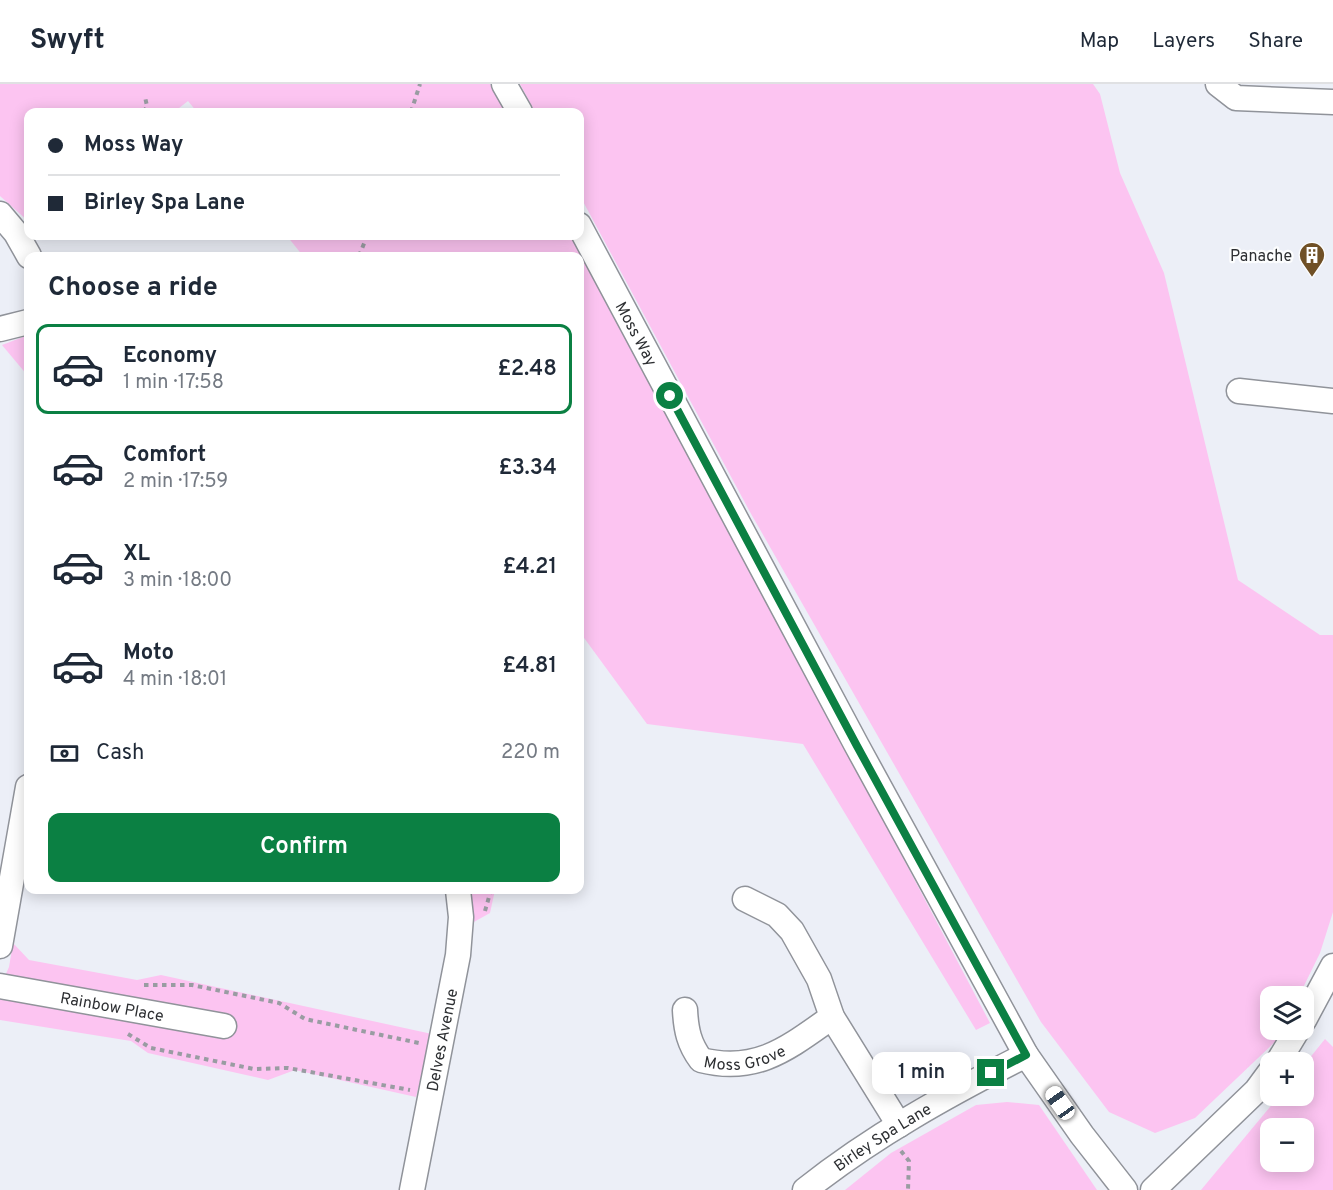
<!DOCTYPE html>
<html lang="en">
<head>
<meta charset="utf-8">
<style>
	body { margin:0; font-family:Overpass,sans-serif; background:#f6f6f7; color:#1f2937; height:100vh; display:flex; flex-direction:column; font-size:22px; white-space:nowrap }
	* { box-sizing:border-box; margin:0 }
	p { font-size:20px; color:#747a83 }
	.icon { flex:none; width:33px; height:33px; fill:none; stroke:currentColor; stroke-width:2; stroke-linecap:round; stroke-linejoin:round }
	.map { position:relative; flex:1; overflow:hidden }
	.details { position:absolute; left:24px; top:168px; width:560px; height:642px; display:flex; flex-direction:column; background:#fff; border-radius:12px; box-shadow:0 3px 15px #0003 }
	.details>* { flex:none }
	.guide { position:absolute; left:24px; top:24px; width:560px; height:132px; border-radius:12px; box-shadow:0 3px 15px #0003; display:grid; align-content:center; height:132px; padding:0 24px; background:#fff }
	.tools { position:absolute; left:1260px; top:902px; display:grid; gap:12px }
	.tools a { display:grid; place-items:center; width:54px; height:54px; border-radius:12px; background:#fff; box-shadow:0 3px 15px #0003; font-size:30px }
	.end { position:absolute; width:27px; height:27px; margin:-14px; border:8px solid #0b8043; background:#fff; box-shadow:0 0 0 3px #fff }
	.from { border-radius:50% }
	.bubble { position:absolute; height:42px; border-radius:12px; background:#fff; box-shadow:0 3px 15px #0003; font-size:20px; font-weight:600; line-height:42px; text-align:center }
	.car { position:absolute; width:18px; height:36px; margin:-18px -9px; border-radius:8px; box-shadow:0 0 4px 2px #0007; background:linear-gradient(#fff 24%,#345 0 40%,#fff 0 76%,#345 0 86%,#fff 0) }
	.guide b { display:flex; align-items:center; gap:21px; height:57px; font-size:22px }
	.guide b+b { border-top:2px solid #e0e1e3 }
	.guide i { width:15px; height:15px; background:#1f2937 }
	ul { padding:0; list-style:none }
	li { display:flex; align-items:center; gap:18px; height:90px; margin:0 12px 9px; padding:0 12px; border:3px solid transparent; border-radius:12px }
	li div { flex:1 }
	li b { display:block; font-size:22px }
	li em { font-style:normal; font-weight:600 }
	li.on { border-color:#0b8043 }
	li>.icon { width:54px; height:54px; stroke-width:1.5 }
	h2 { padding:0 24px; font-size:27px; line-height:72px }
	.pay { display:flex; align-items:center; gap:15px; height:66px; padding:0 24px; font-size:22px }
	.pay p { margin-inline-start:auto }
	.action { display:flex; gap:12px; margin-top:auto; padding:12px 24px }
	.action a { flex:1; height:69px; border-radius:12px; background:#0b8043; color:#fff; font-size:24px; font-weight:600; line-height:69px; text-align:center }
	header { display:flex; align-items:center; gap:36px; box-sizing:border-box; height:84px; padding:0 30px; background:#fff; border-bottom:2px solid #e0e1e3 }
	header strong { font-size:28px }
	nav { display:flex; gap:33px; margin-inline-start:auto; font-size:21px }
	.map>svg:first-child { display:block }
</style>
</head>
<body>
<header>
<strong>Swyft</strong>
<nav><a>Map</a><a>Layers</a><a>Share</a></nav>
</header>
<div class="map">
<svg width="1333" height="1106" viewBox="0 0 1333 1106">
	<rect width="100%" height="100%" fill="#eceff7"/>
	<g fill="#fcc4f1" fill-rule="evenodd">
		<polygon points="0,0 490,0 506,28 197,28 188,17 174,28 28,28 28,137 0,112"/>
		<polygon points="520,0 1093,0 1100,10 1120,89 1164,189 1238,496 1320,551 1333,551 1333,828 1320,869 1299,912 1270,912 1270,945 1283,945 1279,954 1195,1034 1155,1049 1109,1028 1041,938 750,428 579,110 579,28 535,28"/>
		<polygon points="287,152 575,152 990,939 976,946 803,660 647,640 579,547 579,172 303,172"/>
		<polygon points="23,253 28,253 28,292 2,261"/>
		<polygon points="471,806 495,806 490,829 472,839"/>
		<polygon points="13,859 29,876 137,896 161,891 432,950 416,1013 295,986 268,996 148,969 131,957 0,936 0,903 9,883"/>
		<path d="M 1325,955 L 1333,963 L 1333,1106 L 1201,1106 L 1280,1011 L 1304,1011 L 1304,981 ZM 1270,1044 L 1304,1044 L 1304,1077 L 1270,1077 Z"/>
		<polygon points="1007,1018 1039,1021 1097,1106 845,1106 891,1069 976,1021"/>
	</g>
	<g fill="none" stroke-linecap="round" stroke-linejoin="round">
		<g stroke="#90939a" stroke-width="27">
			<g id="minor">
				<polyline points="504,0 520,28"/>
				<polyline points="1218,0 1236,14 1333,18"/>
				<polyline points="0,130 16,149 29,172"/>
				<path id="s1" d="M 579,141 L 857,662 L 1026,971 L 1082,1051 L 1125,1106"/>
				<polyline points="0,245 28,238"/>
				<polyline points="1239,307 1333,317"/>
				<polyline points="745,815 777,831 792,847 819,895 832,933 899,1041"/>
				<polyline points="0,862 28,703"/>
				<path id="s2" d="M 0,902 L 224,942"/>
				<path id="s3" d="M 685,926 C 686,946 689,960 701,976 C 757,990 788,964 832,933"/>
				<polyline points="1304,936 1333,882"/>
				<polyline points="1278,978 1298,945"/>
				<path id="s4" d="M 412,1106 L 458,871 L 461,833 L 458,806"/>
				<path id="s5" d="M 805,1106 C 873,1052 949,1010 1026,971"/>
				<polyline points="1153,1106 1256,1007 1270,988"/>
			</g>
		</g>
		<g stroke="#999ca2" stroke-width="4" stroke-dasharray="4.5 4.5" stroke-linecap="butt">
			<polyline points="144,28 147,22 145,13"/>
			<polyline points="411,28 420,0"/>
			<polyline points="359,172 367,152"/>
			<polyline points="485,827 491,806"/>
			<polyline points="144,901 192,901 279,919 305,935 419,959"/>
			<polyline points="128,950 151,964 254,985 288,984 410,1006"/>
			<polyline points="901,1067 909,1077 908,1106"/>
		</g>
		<use href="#minor" stroke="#fff" stroke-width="24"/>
	</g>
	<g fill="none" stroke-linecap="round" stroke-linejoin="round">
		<polyline stroke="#0b8043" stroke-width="8" points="670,312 857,662 1026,971 991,989"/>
	</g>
	<defs>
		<g id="building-pin" transform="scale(1.35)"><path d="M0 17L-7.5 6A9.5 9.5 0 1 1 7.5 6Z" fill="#705026" stroke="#fcfdfe"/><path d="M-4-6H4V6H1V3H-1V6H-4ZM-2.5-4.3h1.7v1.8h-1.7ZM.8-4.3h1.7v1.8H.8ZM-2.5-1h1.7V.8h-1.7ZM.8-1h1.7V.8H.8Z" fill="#fff"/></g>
	</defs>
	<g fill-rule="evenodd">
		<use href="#building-pin" x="1312" y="171"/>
	</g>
	<g text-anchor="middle" stroke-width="4.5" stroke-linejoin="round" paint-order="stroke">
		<g font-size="16" fill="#2d2f32" stroke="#fcfdfe" text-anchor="end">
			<text x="1292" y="177">Panache</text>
		</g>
		<g font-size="16" fill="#2d2f32" stroke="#fcfdfe">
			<text dy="6" stroke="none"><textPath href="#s1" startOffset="123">Moss Way</textPath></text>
			<text dy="6" stroke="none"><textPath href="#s2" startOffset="114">Rainbow Place</textPath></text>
			<text dy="6" stroke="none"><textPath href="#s4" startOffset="153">Delves Avenue</textPath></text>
			<text dy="6" stroke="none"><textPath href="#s3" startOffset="98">Moss Grove</textPath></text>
			<text dy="6" stroke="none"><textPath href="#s5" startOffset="94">Birley Spa Lane</textPath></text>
		</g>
	</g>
</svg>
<div class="tools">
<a><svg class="icon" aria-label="layers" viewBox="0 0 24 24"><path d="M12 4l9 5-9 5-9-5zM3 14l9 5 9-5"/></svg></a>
<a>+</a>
<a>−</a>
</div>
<i class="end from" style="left:670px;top:312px"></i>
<i class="end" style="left:991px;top:989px"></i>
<div class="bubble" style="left:872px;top:968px;width:99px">1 min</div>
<i class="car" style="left:1060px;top:1019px;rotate:325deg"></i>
<div class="guide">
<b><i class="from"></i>Moss Way</b>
<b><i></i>Birley Spa Lane</b>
</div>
<section class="details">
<h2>Choose a ride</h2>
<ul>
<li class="on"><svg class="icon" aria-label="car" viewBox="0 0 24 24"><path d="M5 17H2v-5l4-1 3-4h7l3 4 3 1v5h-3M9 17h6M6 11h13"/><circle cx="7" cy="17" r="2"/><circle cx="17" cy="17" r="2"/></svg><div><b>Economy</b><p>1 min · 17:58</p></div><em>£2.48</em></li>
<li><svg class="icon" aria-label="car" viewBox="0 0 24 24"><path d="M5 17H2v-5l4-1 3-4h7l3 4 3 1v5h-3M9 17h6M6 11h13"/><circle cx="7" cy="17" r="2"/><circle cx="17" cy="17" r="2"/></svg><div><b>Comfort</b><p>2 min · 17:59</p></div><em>£3.34</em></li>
<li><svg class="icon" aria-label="car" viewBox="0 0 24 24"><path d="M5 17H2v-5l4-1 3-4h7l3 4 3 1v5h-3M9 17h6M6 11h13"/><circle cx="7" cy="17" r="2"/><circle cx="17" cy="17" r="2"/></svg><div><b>XL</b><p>3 min · 18:00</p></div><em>£4.21</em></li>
<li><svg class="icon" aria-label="car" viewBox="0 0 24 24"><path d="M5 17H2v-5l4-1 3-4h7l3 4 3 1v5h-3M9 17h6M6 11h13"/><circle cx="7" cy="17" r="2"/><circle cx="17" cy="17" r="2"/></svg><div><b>Moto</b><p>4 min · 18:01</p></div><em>£4.81</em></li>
</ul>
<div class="pay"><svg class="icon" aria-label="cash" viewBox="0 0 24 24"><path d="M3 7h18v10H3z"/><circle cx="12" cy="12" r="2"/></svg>Cash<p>220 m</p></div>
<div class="action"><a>Confirm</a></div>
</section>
</div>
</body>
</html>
